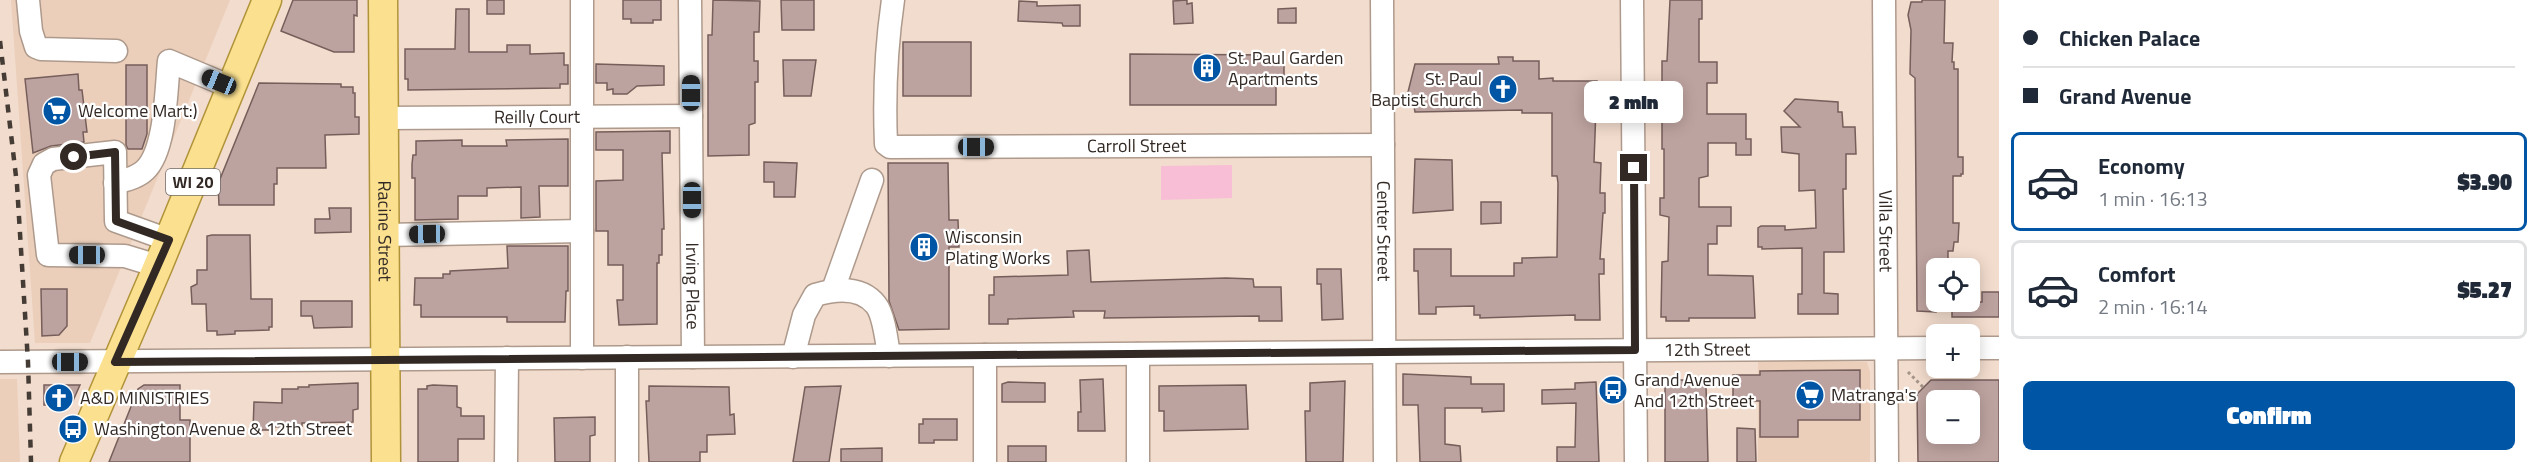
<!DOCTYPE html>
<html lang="en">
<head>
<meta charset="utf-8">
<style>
	body { margin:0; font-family:"Titillium Web",sans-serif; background:#f2f2f3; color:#1f2937; height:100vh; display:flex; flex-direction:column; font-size:22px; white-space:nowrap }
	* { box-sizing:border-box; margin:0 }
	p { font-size:20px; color:#747a83 }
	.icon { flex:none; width:33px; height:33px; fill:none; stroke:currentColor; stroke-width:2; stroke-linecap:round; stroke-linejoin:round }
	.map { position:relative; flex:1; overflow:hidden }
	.panel { display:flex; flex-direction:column; background:#fff; width:540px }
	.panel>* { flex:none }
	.top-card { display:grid; align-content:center; height:132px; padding:0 24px; background:#fff }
	.tools { position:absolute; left:1926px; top:258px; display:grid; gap:12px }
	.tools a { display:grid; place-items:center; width:54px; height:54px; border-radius:9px; background:#fff; box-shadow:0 3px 15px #0003; font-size:30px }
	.end { position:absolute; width:27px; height:27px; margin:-14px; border:8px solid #322924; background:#fff; box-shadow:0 0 0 3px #fff }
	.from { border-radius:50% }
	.bubble { position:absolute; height:42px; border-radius:9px; background:#fff; box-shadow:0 3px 15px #0003; font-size:20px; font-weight:800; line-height:42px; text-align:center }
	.car { position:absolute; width:18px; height:36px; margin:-18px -9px; border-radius:8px; box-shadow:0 0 4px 2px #0007; background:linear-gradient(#222 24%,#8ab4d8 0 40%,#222 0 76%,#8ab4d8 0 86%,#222 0) }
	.top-card b { display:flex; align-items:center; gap:21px; height:57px; font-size:22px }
	.top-card b+b { border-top:2px solid #e0e1e3 }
	.top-card i { width:15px; height:15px; background:#1f2937 }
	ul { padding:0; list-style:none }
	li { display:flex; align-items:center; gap:18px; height:99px; margin:0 12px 9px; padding:0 12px; border:3px solid #e0e1e3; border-radius:9px }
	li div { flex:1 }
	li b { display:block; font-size:22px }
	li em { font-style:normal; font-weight:800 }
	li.current { border-color:#0056a4 }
	li>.icon { width:54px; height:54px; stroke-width:1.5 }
	.button { display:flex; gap:12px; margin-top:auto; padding:12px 24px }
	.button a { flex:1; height:69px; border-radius:9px; background:#0056a4; color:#fff; font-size:24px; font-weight:800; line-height:69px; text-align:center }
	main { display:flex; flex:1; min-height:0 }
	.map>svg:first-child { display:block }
</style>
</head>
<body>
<main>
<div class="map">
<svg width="1999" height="462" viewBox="0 0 1999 462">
	<rect width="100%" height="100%" fill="#f2dccd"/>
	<g fill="#ebcfbb">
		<polygon points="11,0 230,0 90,343 35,343"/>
		<polygon points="1758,360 1867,362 1870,372 1870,462 1758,462"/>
		<polygon points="0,379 17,379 20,462 0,462"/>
	</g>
	<polygon fill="#f8bed6" points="1232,165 1232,198 1161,200 1161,166"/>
	<g fill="#bda3a0" stroke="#765e5b" stroke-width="1.5" fill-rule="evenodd">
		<polygon points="293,0 357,0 357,16 354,15 354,52 334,52 281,31"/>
		<rect x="487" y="0" width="17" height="14"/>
		<polygon points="623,0 661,0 661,20 653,20 653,23 631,23 631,19 623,19"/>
		<polygon points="713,0 760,1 759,32 754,32 754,61 758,61 758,82 755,82 755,123 749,125 749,155 708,156 708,35 712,35"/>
		<polygon points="781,0 814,0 814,30 782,30"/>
		<polygon points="1187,0 1187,4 1192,3 1193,23 1174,24 1173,1"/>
		<polygon points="1670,0 1702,0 1702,19 1699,19 1699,62 1717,62 1717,83 1707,83 1707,114 1746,114 1746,139 1751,139 1751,155 1736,155 1736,143 1708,143 1708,176 1699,178 1699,207 1731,207 1731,226 1717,226 1717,244 1708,244 1708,275 1753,276 1755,318 1689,318 1689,321 1666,321 1666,317 1661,317 1662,262 1668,261 1669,217 1660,215 1660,198 1664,198 1664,149 1662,149 1662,61 1667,61"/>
		<polygon points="1922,0 1945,0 1944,43 1953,43 1952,62 1954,62 1954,69 1958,69 1958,157 1963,157 1963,174 1961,174 1961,176 1953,176 1953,223 1959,223 1958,242 1954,242 1953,251 1948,251 1948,268 1936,268 1936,312 1917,311 1915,78 1910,74 1911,30 1908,15 1911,2 1922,2"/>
		<polygon points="1019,1 1037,2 1037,6 1080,5 1080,26 1063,26 1062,23 1018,21"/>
		<polygon points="1296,8 1296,23 1278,23 1278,9"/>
		<polygon points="456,9 469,9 469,52 507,52 507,45 530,45 530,54 564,53 564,65 568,65 568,84 560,84 560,88 408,90 408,79 405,79 405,49 455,49"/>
		<rect x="903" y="42" width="68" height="54"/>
		<polygon points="1130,54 1284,55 1284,81 1276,81 1276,105 1130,105"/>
		<polygon points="1498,57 1513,57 1513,61 1539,61 1539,79 1553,78 1553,81 1597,81 1594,162 1601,163 1600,193 1605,193 1605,213 1603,213 1600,259 1604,259 1604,274 1599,274 1600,320 1575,320 1575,315 1480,318 1480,315 1474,315 1474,306 1436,307 1436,314 1419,314 1418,271 1414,271 1414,249 1451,249 1451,276 1514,276 1514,263 1522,263 1522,258 1557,257 1558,183 1557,176 1552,176 1552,113 1522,113 1522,110 1415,112 1412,96 1407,96 1415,64 1499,64"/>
		<polygon points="783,60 816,60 811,96 784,96"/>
		<polygon points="596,64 664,66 664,85 637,86 627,94 613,94 613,89 607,90 607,83 596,83"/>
		<polygon points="126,65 147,65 147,134 142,149 128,149 126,145"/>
		<polygon points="78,74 79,90 82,90 87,132 83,132 84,142 51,146 33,153 25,79"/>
		<polygon points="259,83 341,84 341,87 353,87 353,93 355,93 355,117 359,117 359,134 325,135 326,168 277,168 277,184 274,184 274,205 219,205 218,184"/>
		<polygon points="1795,99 1838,102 1838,112 1842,112 1843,127 1855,127 1856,154 1846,154 1846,189 1843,189 1844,252 1824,252 1824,293 1838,294 1838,314 1798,314 1798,294 1802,294 1802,248 1762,249 1762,247 1758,247 1758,228 1761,226 1785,226 1785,230 1816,228 1815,190 1799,191 1799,154 1782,152 1781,127 1800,127 1784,111"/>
		<polygon points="670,131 670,153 662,153 664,229 662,229 662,255 659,255 659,263 657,263 657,324 619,325 617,300 623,300 623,265 608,265 608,231 596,231 596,181 623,180 623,150 596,150 596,132"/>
		<polygon points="568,139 568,186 539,186 540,217 521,218 521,187 487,188 487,196 458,196 458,219 415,220 415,178 412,178 412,164 413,155 416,155 416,141 462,140 462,146 507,146 506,140"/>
		<polygon points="1415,159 1452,160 1453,210 1413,213"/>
		<polygon points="764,162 797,163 795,197 774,197 774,182 764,182"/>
		<polygon points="888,163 948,163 949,220 958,220 959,247 949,247 949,329 899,330 889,301"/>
		<polygon points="1481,202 1501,202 1501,223 1481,224"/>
		<polygon points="329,208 351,208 351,232 315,233 315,219 330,219"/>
		<polygon points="212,235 250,235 251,299 272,299 272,327 269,327 269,330 235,331 235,334 217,335 217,331 207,331 206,304 192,304 191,287 197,284 197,270 207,270 207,236"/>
		<polygon points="507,246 568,246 568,291 566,291 565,322 507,322 507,317 421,317 421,305 414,305 415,278 443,278 443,274 450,274 450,271 508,268"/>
		<polygon points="1089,250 1091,282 1226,278 1253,279 1254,287 1281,287 1282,321 1259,321 1259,316 1104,318 1105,311 1073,311 1074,317 1008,319 1008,324 989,324 989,295 994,295 994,277 1068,275 1067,251"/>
		<polygon points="1317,269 1341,269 1343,319 1322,320 1321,284 1317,284"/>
		<polygon points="41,289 67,289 67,326 59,335 42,336"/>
		<polygon points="1982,292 1999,292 1999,317 1952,317 1952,302 1982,302"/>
		<polygon points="301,301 352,301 352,327 314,328 312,316 301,316"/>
		<polygon points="1860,370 1860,420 1798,420 1798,437 1760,437 1760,401 1733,401 1733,375 1760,375 1760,371"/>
		<polygon points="1403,374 1471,377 1471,384 1504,384 1504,411 1482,412 1482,408 1445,408 1445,444 1460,446 1461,462 1420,462 1418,405 1403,405"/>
		<polygon points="1103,379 1105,431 1078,431 1078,412 1081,412 1080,380"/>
		<polygon points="1665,380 1700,380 1700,385 1706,385 1708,462 1665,462"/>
		<path d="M 1931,380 L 1999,380 L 1999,462 L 1918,462 L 1917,394 ZM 1936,400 L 1970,400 L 1970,434 L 1936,434 Z"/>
		<polygon points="1345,381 1343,462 1306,462 1305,411 1310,411 1310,383"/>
		<polygon points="1008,382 1045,383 1045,402 1002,402 1002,384"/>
		<polygon points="1596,382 1599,462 1557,462 1557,447 1575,447 1576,403 1542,404 1542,390 1575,389 1575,383"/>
		<polygon points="358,383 358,409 353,410 353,422 302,423 302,426 270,427 270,430 253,430 254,402 282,403 282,389 298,389 298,387 309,387 309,385"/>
		<polygon points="44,385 80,385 71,405 44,405"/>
		<polygon points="144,385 180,385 180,420 190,420 190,462 109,462 138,389"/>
		<polygon points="433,385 457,386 457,407 461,408 461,416 484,416 484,439 458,439 458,462 418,462 418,389 427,389 427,386"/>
		<polygon points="1246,385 1248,429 1164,431 1164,411 1159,411 1159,386"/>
		<polygon points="649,386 729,387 730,415 734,414 735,434 707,435 707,452 700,452 700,462 649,462 646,401 649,401"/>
		<polygon points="841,386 829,462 793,462 805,387"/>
		<polygon points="595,417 595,435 590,436 590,462 555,462 554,418"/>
		<polygon points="923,419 957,419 957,440 934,440 934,443 919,443 919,424 923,424"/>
		<polygon points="1737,428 1755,429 1756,462 1737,462"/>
		<rect x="1008" y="446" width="38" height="16"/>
		<polygon points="882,448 882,462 841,462 841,449"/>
	</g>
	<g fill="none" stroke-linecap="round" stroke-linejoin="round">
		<g stroke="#ae9a8c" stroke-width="25">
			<g id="minor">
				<polyline points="28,0 31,31 36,47 41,49 116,51"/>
				<polyline points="582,0 582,358"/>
				<path id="s1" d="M 690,0 L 693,357"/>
				<path id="s2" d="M 893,0 C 886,48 884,96 886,144 L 890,147 L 1383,145"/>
				<path id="s3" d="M 1382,0 L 1385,462"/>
				<polyline points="1632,0 1636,462"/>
				<path id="s4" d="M 1884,0 L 1887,462"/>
				<path id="s5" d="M 384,118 L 691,116"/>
				<path d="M 115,183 C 125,180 137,178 145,170 C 166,150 166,90 169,61 L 231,87"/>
				<polyline points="385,235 582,231"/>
				<polyline points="158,266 125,256 48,255 39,175 44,164 53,159 115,152 116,221 169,240"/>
				<polyline points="833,290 872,180"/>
				<polyline points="1970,348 1999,348"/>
				<polyline points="1138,354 1138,462"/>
				<polyline points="985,355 985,462"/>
				<path d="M 793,357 L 804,315 L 815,295 C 835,289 861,286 876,305 C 884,315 887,343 889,356"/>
				<path id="s6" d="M 0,362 L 1936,348"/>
				<polyline points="506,462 507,358"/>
				<polyline points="627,462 627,357"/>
			</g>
		</g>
		<g stroke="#b19339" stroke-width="31">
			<g id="major">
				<path id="s7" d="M 383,0 L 386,462"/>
				<polyline points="74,462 158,266 267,0"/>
			</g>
		</g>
		<polyline stroke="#a59489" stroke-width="3" stroke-dasharray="3 3" stroke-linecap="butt" points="1908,372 1923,387"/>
		<use href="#minor" stroke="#fff" stroke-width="22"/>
		<use href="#major" stroke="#fae08f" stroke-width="28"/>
		<polyline stroke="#463c36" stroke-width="4.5" stroke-dasharray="8 8" stroke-linecap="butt" points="0,41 17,185 28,362 31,462"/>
	</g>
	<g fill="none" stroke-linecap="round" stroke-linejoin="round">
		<polyline stroke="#322924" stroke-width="8" points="74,157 115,152 116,221 169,240 115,362 1635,350 1634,168"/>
	</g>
	<defs>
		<g id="building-disc" transform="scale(1.5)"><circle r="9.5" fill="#0056a4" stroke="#fff"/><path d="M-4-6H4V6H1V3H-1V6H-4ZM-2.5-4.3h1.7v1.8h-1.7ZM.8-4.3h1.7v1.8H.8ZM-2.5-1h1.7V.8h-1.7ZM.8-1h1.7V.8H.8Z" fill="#fff"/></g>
		<g id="church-disc" transform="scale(1.5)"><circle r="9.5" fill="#0056a4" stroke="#fff"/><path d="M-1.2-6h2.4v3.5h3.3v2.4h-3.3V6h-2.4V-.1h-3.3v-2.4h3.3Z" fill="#fff"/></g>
		<g id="supermarket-disc" transform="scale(1.5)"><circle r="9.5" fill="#0056a4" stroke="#fff"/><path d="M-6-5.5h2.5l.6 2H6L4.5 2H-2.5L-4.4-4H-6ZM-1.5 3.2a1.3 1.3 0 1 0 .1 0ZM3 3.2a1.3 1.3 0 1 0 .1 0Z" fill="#fff"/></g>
		<g id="bus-disc" transform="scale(1.5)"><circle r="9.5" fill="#0056a4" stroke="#fff"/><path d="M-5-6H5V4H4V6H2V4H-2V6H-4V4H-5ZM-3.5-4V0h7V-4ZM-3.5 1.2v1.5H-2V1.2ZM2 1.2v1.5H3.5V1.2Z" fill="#fff"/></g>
	</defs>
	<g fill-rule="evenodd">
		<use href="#building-disc" x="1207" y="68"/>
		<use href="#church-disc" x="1503" y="89"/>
		<use href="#supermarket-disc" x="57" y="111"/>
		<use href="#building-disc" x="924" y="247"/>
		<use href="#bus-disc" x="1613" y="390"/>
		<use href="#supermarket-disc" x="1810" y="395"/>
		<use href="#church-disc" x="59" y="398"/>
		<use href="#bus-disc" x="73" y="429"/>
	</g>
	<g text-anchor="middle" stroke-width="4.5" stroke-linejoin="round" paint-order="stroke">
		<rect fill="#fff" stroke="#706966" stroke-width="1.5" x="166" y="169" width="54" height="26" rx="4.5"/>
		<g font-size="16" font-weight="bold" fill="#322924">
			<text x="193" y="188">WI 20</text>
		</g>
		<g font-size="18" fill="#322924" stroke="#fff" text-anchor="start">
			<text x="1228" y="64">St. Paul Garden<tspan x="1228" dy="21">Apartments</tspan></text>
			<text x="1482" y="85" text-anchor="end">St. Paul<tspan x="1482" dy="21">Baptist Church</tspan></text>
			<text x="78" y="117">Welcome Mart:)</text>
			<text x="945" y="243">Wisconsin<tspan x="945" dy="21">Plating Works</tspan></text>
			<text x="1634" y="386">Grand Avenue<tspan x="1634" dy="21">And 12th Street</tspan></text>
			<text x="1831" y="401">Matranga's</text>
			<text x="80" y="404">A&amp;D MINISTRIES</text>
			<text x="94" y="435">Washington Avenue &amp; 12th Street</text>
		</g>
		<g font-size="18" fill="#322924" stroke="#fff">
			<text dy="6" stroke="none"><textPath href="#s5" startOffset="153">Reilly Court</textPath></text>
			<text dy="6" stroke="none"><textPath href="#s2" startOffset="396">Carroll Street</textPath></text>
			<text dy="6" stroke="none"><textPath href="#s7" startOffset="231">Racine Street</textPath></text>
			<text dy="6" stroke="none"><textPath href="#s3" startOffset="231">Center Street</textPath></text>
			<text dy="6" stroke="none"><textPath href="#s4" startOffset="231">Villa Street</textPath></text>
			<text dy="6" stroke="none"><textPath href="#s1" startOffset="286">Irving Place</textPath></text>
			<text dy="6" stroke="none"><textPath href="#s6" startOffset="1707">12th Street</textPath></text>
		</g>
	</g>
</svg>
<div class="tools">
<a><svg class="icon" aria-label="locate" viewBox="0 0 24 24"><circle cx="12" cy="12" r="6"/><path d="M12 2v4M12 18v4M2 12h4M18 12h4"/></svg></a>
<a>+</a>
<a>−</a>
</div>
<i class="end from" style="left:74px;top:157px"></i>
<i class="end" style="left:1634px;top:168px"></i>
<div class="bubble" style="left:1584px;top:81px;width:99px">2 min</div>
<i class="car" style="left:219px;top:82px;rotate:292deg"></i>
<i class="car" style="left:691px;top:93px;rotate:0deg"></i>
<i class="car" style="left:976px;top:147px;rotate:90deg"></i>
<i class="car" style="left:692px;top:200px;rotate:180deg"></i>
<i class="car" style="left:427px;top:234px;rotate:269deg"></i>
<i class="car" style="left:87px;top:255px;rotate:270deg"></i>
<i class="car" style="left:70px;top:362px;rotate:90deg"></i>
</div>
<section class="panel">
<div class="top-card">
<b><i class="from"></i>Chicken Palace</b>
<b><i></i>Grand Avenue</b>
</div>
<ul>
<li class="current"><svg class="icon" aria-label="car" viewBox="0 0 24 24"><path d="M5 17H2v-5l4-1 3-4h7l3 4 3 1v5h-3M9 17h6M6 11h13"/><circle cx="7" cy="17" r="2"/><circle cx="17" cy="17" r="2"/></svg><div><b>Economy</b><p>1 min · 16:13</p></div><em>$3.90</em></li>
<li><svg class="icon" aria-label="car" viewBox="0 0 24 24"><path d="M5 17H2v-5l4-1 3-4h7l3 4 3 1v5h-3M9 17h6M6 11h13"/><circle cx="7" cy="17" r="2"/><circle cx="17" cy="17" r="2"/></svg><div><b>Comfort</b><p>2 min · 16:14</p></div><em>$5.27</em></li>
</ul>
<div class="button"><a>Confirm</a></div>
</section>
</main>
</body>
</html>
